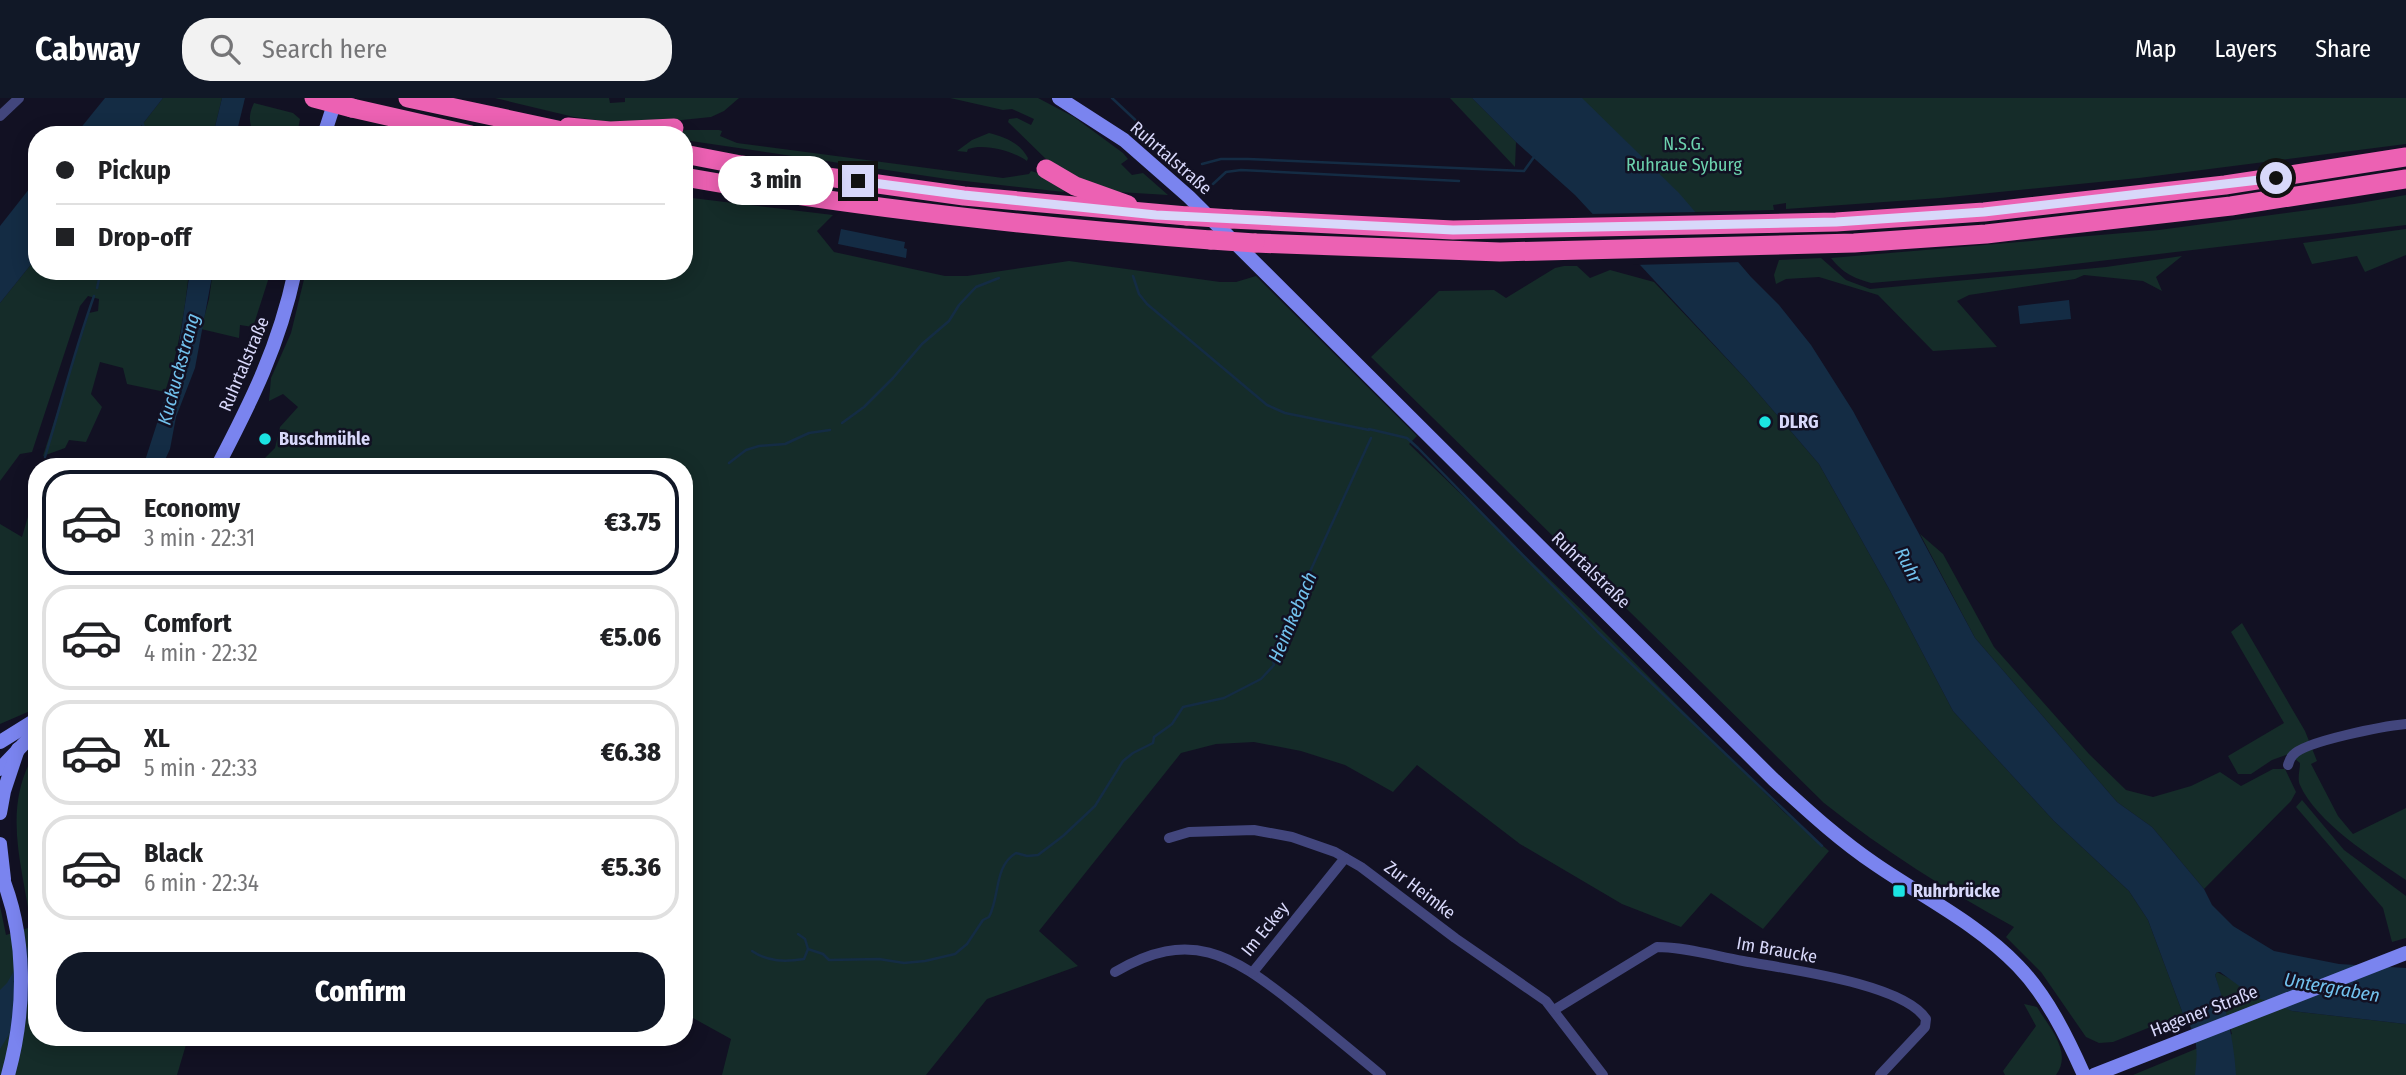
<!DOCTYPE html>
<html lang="en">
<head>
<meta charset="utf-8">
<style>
	body { margin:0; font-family:"Fira Sans Condensed",sans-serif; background:#f2f2f2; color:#202124; height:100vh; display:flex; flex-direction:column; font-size:26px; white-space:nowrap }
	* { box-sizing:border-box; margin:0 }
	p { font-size:23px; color:#757577 }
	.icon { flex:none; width:38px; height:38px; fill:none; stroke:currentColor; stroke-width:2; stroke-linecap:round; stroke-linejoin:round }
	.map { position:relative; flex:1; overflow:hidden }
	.sheet { position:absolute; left:28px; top:360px; width:665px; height:588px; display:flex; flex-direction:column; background:#fff; border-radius:28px; box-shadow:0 4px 18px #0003 }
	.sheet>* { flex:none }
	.top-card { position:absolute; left:28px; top:28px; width:665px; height:154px; border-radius:28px; box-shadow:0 4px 18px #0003; display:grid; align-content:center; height:154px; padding:0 28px; background:#fff }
	.end { position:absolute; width:32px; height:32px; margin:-16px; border:9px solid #d8d8fa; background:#111; box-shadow:0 0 0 4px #111 }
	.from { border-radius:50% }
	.bubble { position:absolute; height:49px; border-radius:24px; background:#fff; box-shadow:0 4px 18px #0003; font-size:23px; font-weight:800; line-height:49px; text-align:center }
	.top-card b { display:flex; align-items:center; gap:24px; height:66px; font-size:26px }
	.top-card b+b { border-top:2px solid #e0e0e0 }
	.top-card i { width:18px; height:18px; background:#202124 }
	ul { padding:12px 0 0; list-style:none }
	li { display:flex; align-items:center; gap:21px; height:105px; margin:0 14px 10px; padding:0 14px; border:4px solid #e0e0e0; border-radius:28px }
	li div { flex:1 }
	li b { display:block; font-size:26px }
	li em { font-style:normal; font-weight:800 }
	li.on { border-color:#111827 }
	li>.icon { width:63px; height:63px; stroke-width:1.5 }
	.cta { display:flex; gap:14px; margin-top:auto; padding:14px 28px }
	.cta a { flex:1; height:80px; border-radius:28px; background:#111827; color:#fff; font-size:28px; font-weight:800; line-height:80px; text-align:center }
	header { display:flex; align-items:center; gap:42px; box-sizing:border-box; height:98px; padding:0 35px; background:#111827; color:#fff }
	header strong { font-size:33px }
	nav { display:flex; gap:38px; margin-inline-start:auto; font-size:24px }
	.search { width:490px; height:63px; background:#f2f2f2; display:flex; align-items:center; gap:18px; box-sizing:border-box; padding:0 24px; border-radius:28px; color:#757577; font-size:26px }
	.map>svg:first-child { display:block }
</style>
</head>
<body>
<header>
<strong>Cabway</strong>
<div class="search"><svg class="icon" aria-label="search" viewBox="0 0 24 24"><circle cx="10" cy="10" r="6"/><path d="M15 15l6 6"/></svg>Search here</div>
<nav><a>Map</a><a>Layers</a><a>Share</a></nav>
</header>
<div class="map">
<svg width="2406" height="977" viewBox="0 0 2406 977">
	<rect width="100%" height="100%" fill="#121123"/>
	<g fill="#152c29">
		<polygon points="163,0 222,0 213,37 134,37"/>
		<polygon points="495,0 609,0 610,5 625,4 625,0 739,0 724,13 711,19 633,27 574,19"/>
		<polygon points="950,0 1038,0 1074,19 1123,55 1128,61 1121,66 1132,77 1143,75 1168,97 1102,93 1049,64 1008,24 1009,21 1017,20 1031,27 1034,21 1012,11 1003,12"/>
		<polygon points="1450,0 1472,0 1516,44 1515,69"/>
		<polygon points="1550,0 2406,0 2406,46 2139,80 1940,100 1786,111 1786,105 1773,107 1774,112 1695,114"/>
		<path d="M 254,5 L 293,15 L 300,21 L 297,37 L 254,37 C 249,25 248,17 254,5 Z"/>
		<polygon points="687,32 719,32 722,33 720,38 737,45 1003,80 1029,76 1031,73 1044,77 1063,90 1064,94 947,81 684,42 684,37 652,37"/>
		<path d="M 989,35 C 1005,39 1020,45 1028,60 L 1027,63 C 1013,53 985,45 968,51 L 967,54 L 957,53 L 972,42 Z"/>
		<path d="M 2406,97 L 2406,127 L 2031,171 L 1871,185 C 1853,180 1843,175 1831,160 L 2159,132 L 2354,106 Z"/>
		<polygon points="684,99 833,117 817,133 834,154 945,178 967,178 1069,163 1220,184 1236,184 1256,178 1417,338 1409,346 1592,522 1784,714 1829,753 1763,831 1711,795 1681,829 1622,806 1520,746 1417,667 1393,694 1345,667 1301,653 1254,644 1216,646 1181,655 1039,833 1078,868 987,901 926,977 722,977 731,941 684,915 684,369 256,369 275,350 280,329 298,309 283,296 269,303 271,280 291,235 306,173 684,173"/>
		<polygon points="2406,131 2406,157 2365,174 2357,158 2312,166 2303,145"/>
		<polygon points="2182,158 2156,179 2162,193 2143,183 2084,177 2075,181 1969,197 1957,203 1997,249 1933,253 1878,197 1819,179 1786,181 1776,186 1774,177 1779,162 1821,160 1846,182 1870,191 2106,169"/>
		<path d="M 37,159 L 37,173 L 189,173 C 185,214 178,255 165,294 L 127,286 L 123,270 L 100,264 L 91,296 L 102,309 L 86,344 L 69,342 L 65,350 L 43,358 L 89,215 L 98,213 L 99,201 L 88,198 L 80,208 L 32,354 L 20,356 L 0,383 L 0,205 Z"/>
		<path d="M 1564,168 L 1577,168 L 1590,180 L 1610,172 L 1654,184 L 1746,281 L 1819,366 L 1888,489 L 1953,613 L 2054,723 L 2129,793 L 2148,822 L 2183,916 L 2113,944 L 2099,945 L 2086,939 L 2041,874 L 2006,839 L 2014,829 C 1947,792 1884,753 1824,705 L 1371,259 L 1439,193 L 1494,192 L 1506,200 L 1555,170 Z"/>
		<polygon points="213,173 271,173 253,229 240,227 239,240 201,231 209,201"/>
		<polygon points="37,388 37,610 0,626 0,426 22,439"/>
		<polygon points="1920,436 1943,456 1994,549 2089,656 2126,692 2153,699 2191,688 2220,674 2241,688 2273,671 2285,671 2296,694 2291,703 2204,791 2152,729 2117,704 1975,540"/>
		<path d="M 2242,525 L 2305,633 L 2317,663 L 2311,666 L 2338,718 L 2353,736 L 2406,710 L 2406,782 C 2373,760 2316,724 2300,687 C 2297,681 2300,672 2300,665 L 2289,656 L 2272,662 L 2251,676 L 2238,676 L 2228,658 L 2284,625 L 2231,534 Z"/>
		<path d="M 37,652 L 37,940 L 188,940 L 177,977 L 0,977 L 0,808 L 6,837 L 31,829 C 23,768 0,708 37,652 Z"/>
		<polygon points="2302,702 2344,752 2406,798 2406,840 2392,844 2383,810 2296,709"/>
		<polygon points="2217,874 2292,913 2406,926 2406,977 2133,977 2232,936 2215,877"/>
		<path d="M 2024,906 L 2037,909 C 2049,929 2073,954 2056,977 L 2005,977 L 2003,973 L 2036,928 Z"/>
	</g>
	<g fill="#142c44">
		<polygon points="105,0 163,0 134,37 75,37"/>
		<polygon points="222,0 245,0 236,37 213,37"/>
		<path d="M 1472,0 L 1582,0 L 1679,95 L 1751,179 L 1779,207 L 1811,247 L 1853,313 L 1975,540 L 2117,704 L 2152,729 L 2204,791 L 2212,807 L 2233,828 L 2274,853 L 2339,866 L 2406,870 L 2406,926 L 2292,913 L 2253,898 L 2220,874 L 2217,874 L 2215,877 C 2226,910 2234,942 2236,977 L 2195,977 C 2198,951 2198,938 2183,916 L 2148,822 L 2129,793 L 2054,723 L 1953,613 L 1888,489 L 1819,366 L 1746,281 L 1575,97 L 1516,44 Z"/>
		<polygon points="37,81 37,159 0,205 0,128"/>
		<polygon points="841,131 905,144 904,150 907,151 906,160 838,146"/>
		<polygon points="190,173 213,173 195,270 176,319 170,351 164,364 166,369 143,369 176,266"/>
		<polygon points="2069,202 2071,221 2020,226 2018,208"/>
		<polygon points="37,833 37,891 0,951 0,892 7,885"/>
	</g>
	<polygon fill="#121123" points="1700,114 1742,164 1634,167 1588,116"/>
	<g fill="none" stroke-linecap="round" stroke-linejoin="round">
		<g stroke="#142c44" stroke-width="2.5">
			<polyline points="1112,0 1179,63 1186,67"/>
			<polyline points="142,24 147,37"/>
			<polyline points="1202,66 1221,61 1248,61 1524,73 1534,59"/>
			<polyline points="1213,86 1226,74 1241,72 1459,83"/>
			<polyline points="1133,178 1139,196 1147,206 1267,307 1285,315 1369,332"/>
			<polyline points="97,190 101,173"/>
			<polyline points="842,325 864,309 893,280 922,246 949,223 959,207 976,189 999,180"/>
			<polyline points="1369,331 1407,340 1418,350 1598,534 1822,748"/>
			<path d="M 45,359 C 61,306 75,251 94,198"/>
			<polyline points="729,365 746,352 759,348 785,346 809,335 830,332"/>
			<polyline points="34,408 37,396"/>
			<path d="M 808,851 L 823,856 L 829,862 L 879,861 L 904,865 L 925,863 L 955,856 L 967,846 L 983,822 L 989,819 C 1000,798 994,768 1016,755 L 1027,758 L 1038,757 L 1063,738 L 1095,708 L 1123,663 L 1133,655 L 1153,645 L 1154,639 L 1172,626 L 1183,609 L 1224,600 L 1261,581 L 1274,567 L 1272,557 L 1371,340"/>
			<path d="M 752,853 C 768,864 785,864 804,861 L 808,851 L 805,841 L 798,836"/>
		</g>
		<g stroke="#42467d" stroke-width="10">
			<polyline points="0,18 19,0"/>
			<path d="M 2288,667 C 2289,664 2290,660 2293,657 C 2305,643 2385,628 2406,626"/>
			<polyline points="1169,740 1189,734 1254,732 1292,739 1335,754 1361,769 1455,840 1546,903 1603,977"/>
			<path d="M 1115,874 C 1190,830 1231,856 1293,905 C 1323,929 1352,953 1381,977"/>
			<polyline points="1253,874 1345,760"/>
			<path d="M 1554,912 L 1657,849 C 1685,849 1715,858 1743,863 C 1785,871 1903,885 1926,921 L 1925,929 L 1880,977"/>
		</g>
		<g stroke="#7a84ef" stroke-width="14">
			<path d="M 1059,0 L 1124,42 L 1189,99 L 1773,681 C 1806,711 1838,741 1875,766 C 1923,799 1978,826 2018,868 C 2047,898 2067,939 2084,977"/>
			<polyline points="324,37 336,0"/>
			<path d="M 217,369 C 252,302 279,248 295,173"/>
			<polyline points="0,644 37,621"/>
			<polyline points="0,671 37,632"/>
			<polyline points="0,715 4,693 18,651"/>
			<polyline points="0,746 4,781"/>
			<path d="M 0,774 C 27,837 26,912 8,977"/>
			<polyline points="2094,977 2406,855"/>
		</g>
		<g stroke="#ec61b3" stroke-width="19">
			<polyline points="408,0 581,37"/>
			<polyline points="352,10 471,37"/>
			<polyline points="568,29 610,33 674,30"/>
			<polyline points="684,56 741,67 964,98 1187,118"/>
			<polyline points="1046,71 1075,88 1128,107"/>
			<path d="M 684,79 C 859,110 1034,129 1211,142"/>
			<polyline points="1231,121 1453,132 1836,124 1984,114 2225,87 2406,59"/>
			<polyline points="1255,145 1500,154 1854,145 1986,136 2231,108 2406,81"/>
		</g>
		<g stroke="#ec61b3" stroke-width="19">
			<polyline points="314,0 352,10"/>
			<polyline points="1187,118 1231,121"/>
			<polyline points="1211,142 1255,145"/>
		</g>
	</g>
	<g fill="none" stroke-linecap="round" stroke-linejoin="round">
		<polyline stroke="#d8d8fa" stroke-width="9" points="858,83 964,97 1156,117 1453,132 1836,124 1984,114 2276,80"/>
	</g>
	<g fill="#1be3e2" stroke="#121123" stroke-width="2.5">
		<circle cx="1765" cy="324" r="7"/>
		<circle cx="265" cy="341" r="7"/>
		<rect x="1892" y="786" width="14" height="14" rx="3.5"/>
	</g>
	<g text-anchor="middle" stroke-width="5" stroke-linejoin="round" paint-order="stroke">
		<g font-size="18" fill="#6cd2ae" stroke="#121123">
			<text x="1684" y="52">N.S.G.<tspan x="1684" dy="21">Ruhraue Syburg</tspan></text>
		</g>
		<g font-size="18" fill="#d8d8fa" stroke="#121123">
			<text transform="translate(1171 60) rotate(41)" y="6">Ruhrtalstraße</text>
			<text transform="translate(244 266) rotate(-67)" y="6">Ruhrtalstraße</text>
			<text transform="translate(1591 472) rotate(44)" y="6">Ruhrtalstraße</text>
			<text transform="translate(1420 792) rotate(37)" y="6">Zur Heimke</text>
			<text transform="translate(1265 831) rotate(-51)" y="6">Im Eckey</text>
			<text transform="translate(1777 852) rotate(10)" y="6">Im Braucke</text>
			<text transform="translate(2204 913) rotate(-21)" y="6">Hagener Straße</text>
		</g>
		<g font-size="18" font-weight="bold" fill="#d8d8fa" stroke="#121123" text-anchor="start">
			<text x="1779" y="330">DLRG</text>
			<text x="279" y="347">Buschmühle</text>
			<text x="1913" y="799">Ruhrbrücke</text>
		</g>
		<g font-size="19" font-style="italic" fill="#72c2ee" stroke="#121123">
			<text transform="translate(178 271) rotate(-75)" y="7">Kuckuckstrang</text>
			<text transform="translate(1909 467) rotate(63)" y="7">Ruhr</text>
			<text transform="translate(1292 519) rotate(-67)" y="7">Heimkebach</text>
			<text transform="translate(2332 889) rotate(10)" y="7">Untergraben</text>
		</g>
	</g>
</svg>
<i class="end from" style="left:2276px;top:80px"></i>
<i class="end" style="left:858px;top:83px"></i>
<div class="bubble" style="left:718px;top:58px;width:116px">3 min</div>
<div class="top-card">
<b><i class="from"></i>Pickup</b>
<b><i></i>Drop-off</b>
</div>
<section class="sheet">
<ul>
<li class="on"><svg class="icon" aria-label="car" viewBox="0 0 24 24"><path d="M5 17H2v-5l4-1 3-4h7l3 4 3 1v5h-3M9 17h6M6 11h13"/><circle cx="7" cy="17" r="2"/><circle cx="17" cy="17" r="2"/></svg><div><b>Economy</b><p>3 min · 22:31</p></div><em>€3.75</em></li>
<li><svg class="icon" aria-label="car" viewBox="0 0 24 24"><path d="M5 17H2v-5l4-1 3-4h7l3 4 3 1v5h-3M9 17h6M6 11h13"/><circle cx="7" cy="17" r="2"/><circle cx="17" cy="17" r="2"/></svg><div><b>Comfort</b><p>4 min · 22:32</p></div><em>€5.06</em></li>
<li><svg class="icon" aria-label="car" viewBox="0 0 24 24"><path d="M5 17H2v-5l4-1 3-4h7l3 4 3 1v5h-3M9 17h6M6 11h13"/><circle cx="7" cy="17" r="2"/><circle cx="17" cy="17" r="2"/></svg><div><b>XL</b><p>5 min · 22:33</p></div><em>€6.38</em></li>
<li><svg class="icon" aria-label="car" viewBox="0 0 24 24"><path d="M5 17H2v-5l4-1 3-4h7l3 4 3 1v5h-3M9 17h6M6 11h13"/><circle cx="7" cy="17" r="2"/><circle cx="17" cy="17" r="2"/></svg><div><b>Black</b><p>6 min · 22:34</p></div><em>€5.36</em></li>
</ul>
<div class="cta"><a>Confirm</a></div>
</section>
</div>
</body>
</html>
